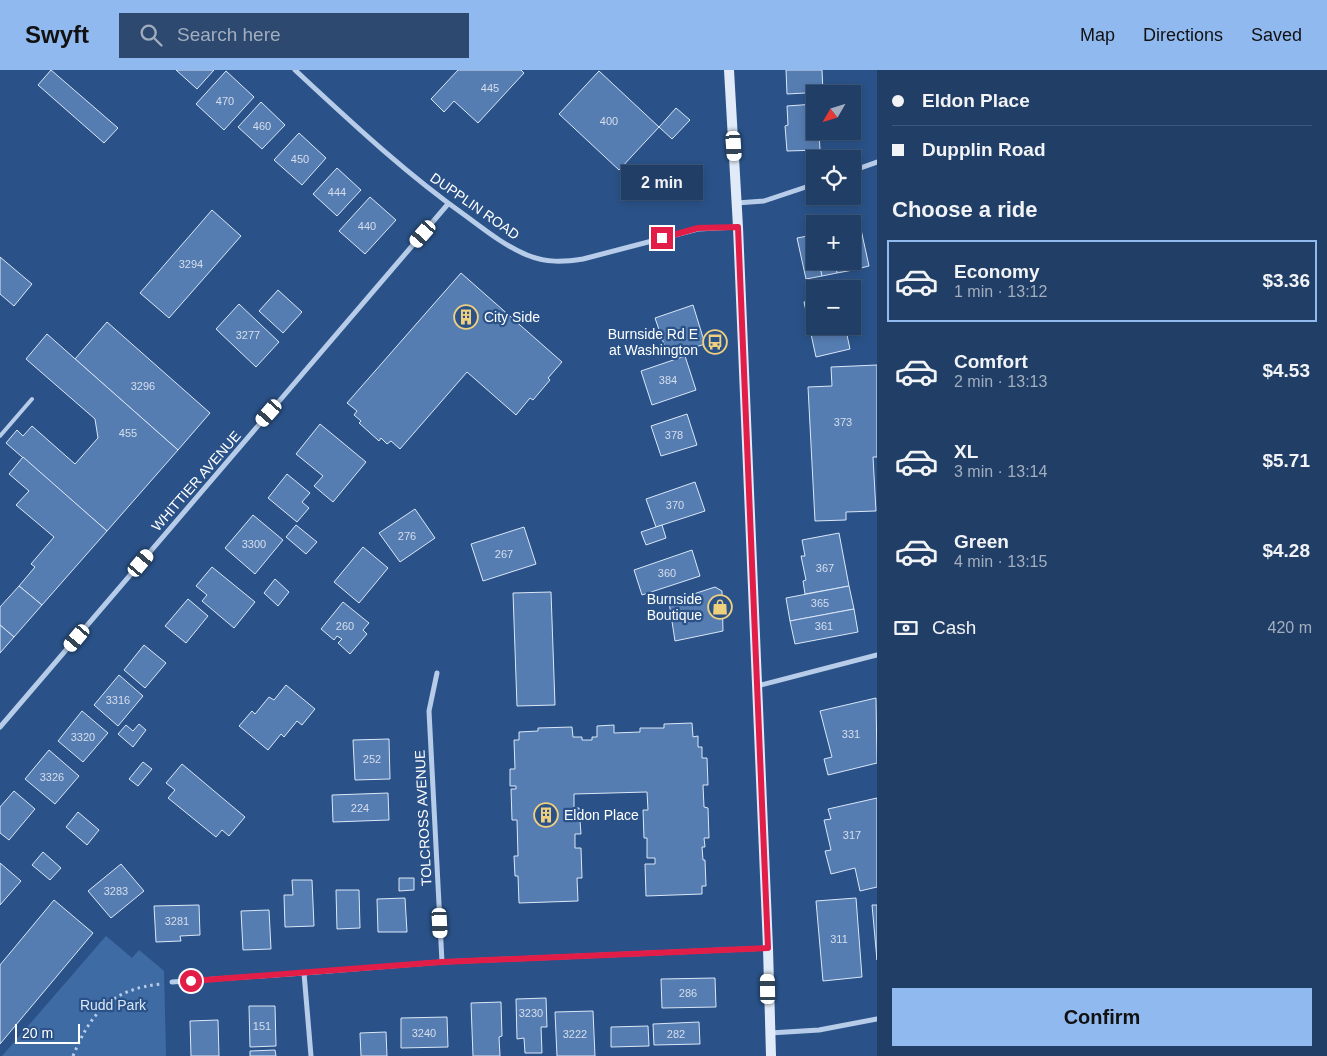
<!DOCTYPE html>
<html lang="en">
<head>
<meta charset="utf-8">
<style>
	body { margin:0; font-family:Arial,sans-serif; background:#2d496f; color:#f1f3f6; height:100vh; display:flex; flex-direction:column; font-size:19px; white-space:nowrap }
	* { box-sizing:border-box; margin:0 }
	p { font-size:16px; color:#a2aebf }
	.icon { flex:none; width:28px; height:28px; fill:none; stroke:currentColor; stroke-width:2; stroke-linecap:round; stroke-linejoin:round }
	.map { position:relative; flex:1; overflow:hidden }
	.details { display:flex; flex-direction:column; background:#203e66; width:450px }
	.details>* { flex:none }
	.hud { display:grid; align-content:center; height:110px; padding:0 15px; background:#203e66 }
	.needle { width:32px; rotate:231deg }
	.buttons { position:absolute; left:806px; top:15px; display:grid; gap:10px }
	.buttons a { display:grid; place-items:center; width:55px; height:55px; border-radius:0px; background:#203e66; box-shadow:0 2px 8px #0003,0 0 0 1px #3d577a; font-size:25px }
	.scale { position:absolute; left:15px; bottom:12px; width:65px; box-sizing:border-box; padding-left:5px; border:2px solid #fff; border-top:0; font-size:14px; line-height:18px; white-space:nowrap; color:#fff; -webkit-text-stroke:4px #2a5288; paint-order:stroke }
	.end { position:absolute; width:22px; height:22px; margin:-11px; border:6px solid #e11d48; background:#fff; box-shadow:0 0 0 2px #fff }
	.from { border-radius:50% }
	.bubble { position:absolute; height:35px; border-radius:0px; background:#203e66; box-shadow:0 2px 8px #0003,0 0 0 1px #3d577a; font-size:16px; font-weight:700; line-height:35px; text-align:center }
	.car { position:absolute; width:15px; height:30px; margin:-15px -8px; border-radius:6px; box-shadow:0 0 4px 1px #0007; background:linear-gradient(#fff 24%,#345 0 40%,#fff 0 76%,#345 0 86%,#fff 0) }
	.hud b { display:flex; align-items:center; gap:18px; height:48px; font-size:19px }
	.hud b+b { border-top:1px solid #3d577a }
	.hud i { width:12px; height:12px; background:#f1f3f6 }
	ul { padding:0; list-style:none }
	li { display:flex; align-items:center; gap:15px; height:82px; margin:0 10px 8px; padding:0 5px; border:2px solid transparent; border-radius:0px }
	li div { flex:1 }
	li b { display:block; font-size:19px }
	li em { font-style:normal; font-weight:700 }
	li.selected { border-color:#90b9f0 }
	li>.icon { width:45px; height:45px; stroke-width:1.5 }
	h2 { padding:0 15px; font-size:22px; line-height:60px }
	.pay { display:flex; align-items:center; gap:12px; height:55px; padding:0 15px; font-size:19px }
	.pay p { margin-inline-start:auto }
	.cta { display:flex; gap:10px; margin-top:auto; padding:10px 15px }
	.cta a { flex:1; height:58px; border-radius:0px; background:#90b9f0; color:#111; font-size:20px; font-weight:700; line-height:58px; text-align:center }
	header { display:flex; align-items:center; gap:30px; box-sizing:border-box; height:70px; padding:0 25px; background:#90b9f0; color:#111 }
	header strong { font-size:24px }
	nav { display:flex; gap:28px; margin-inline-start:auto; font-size:18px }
	.search { width:350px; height:45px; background:#2d496f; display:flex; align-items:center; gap:12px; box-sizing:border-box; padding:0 18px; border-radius:0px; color:#a2aebf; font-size:19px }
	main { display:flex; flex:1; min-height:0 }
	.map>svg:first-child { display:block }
</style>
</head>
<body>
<header>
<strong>Swyft</strong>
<div class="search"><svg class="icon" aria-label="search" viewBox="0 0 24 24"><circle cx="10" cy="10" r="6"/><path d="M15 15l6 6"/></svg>Search here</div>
<nav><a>Map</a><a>Directions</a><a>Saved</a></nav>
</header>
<main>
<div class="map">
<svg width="877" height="986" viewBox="0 0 877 986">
	<rect width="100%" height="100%" fill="#2a5288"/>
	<polygon fill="#3f6ba5" points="106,866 132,888 139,880 164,901 166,986 2,986"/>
	<g fill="#567db2" stroke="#dae7f7">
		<polygon points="51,0 118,58 104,73 38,15"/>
		<polygon points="176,0 214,0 197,19"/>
		<polygon points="458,0 521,0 524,3 478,53 454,31 444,42 431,29"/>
		<polygon points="786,0 822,0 823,22 787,24"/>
		<polygon points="226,1 254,27 224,60 196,34"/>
		<polygon points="599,1 659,57 619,100 559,44"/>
		<polygon points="261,32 285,55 262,79 238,57"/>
		<polygon points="815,34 815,61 819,61 820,80 787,81 785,56 788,55 787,36"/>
		<polygon points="676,38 690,50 672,69 659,57"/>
		<polygon points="299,63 326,88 302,115 274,90"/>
		<polygon points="337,98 361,120 337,146 313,124"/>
		<polygon points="370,127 396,150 365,184 339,161"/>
		<polygon points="212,140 241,166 169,248 140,223"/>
		<polygon points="860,155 869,196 853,200 851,191 852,191 852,156"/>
		<polygon points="813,165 815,174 815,191 819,191 822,206 806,209 797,168"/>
		<polygon points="0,187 32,214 14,236 0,224"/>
		<polygon points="819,191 835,191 837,203 822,206"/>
		<polygon points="835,191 851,191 853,200 837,203"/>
		<polygon points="461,203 562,292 548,308 550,310 533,330 530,328 516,345 467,302 400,379 391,371 387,374 381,368 379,371 359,353 361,351 354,345 357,341 347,333"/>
		<polygon points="278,220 302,242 283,263 259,241"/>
		<polygon points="815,229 815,256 845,256 850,279 816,287 804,232"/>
		<polygon points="239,234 279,272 256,297 216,259"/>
		<polygon points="693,235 705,274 668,286 655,248"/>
		<polygon points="107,252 210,343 178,380 75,289"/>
		<polygon points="47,264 178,380 107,461 6,373 17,360 23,366 32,356 75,394 98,368 95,349 26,289"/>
		<polygon points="685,286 696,320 652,335 641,301"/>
		<polygon points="877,295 877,387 873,387 876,441 846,442 846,450 815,451 808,317 832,316 831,297"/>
		<polygon points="687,344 697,375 661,386 651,356"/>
		<polygon points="320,354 366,392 333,432 314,416 323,406 296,384"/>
		<polygon points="23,387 107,461 42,535 19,516 35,497 31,494 54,467 16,435 29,421 9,404"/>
		<polygon points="287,404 310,423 302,432 309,438 297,452 268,428"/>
		<polygon points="695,412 705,441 656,457 646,429"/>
		<polygon points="415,439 435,468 400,492 379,463"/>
		<polygon points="253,445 283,470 255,504 225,478"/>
		<polygon points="296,455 317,472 306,484 286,467"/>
		<polygon points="662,455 666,468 646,475 641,462"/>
		<polygon points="524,457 536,494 483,511 471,474"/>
		<polygon points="839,463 849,516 805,524 803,511 806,510 801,486 805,486 802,470"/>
		<polygon points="363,477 388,498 359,533 334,512"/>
		<polygon points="692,480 700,506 642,525 634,500"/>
		<polygon points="212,497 255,532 234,558 202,531 207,525 196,516"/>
		<polygon points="275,509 289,522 278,536 264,523"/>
		<polygon points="19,516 42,535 14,567 0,555 0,537"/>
		<polygon points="849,516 854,539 790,551 786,528"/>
		<polygon points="715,517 722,521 723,561 675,571 669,532"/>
		<polygon points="551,522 555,635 517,636 513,523"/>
		<polygon points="188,529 208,546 186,573 165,556"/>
		<polygon points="343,532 369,553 363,560 367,564 350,584 338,573 342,569 337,566 334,570 321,559"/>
		<polygon points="854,539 858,562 795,574 790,551"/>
		<polygon points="0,555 14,567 0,583"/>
		<polygon points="144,575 166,593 145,618 124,600"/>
		<polygon points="119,605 143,626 118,656 94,635"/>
		<polygon points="286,615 315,639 302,655 297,651 284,667 281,664 268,680 239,656 252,641 255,644 269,627 274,630"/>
		<polygon points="876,628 877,693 828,705 824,689 832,687 820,641"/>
		<polygon points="82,641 108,663 83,692 58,671"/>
		<polygon points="692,653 693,667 698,666 698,677 702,677 702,688 707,688 708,715 703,715 704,737 708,738 709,768 704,768 705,777 702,777 703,790 705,790 706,816 702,816 702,824 646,826 645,794 655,794 655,788 647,788 647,768 644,768 643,740 648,740 647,722 574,724 574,738 579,738 581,764 575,764 575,778 581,778 582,808 577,808 578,831 519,833 518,806 515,806 514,786 518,786 517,750 512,750 511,719 516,719 516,716 510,716 510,699 515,699 514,670 519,670 519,662 538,661 538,658 572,657 573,667 582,667 582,670 592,670 592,667 597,667 597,656 614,655 614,663 640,662 640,658 664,658 664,654"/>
		<polygon points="139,654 146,660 133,677 118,664 126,655 133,661"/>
		<polygon points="389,669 390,709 355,710 353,670"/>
		<polygon points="49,680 79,706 55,734 25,709"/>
		<polygon points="143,692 152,699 138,716 129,709"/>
		<polygon points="182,694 245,747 229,766 222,760 216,767 168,728 175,720 166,713"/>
		<polygon points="14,721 35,739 9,770 0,763 0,737"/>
		<polygon points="388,723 389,750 333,752 332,725"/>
		<polygon points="877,728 877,817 860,821 855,798 831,804 825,781 831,780 824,750 831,749 828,739"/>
		<polygon points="78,742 99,760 87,775 66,757"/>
		<polygon points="43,782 61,798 50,810 32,795"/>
		<polygon points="0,793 21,811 0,835"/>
		<polygon points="121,794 144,821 111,848 88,821"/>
		<polygon points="399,808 414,808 414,820 399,821"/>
		<polygon points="292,810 312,810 314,856 285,857 284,825 293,825"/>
		<polygon points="336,820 359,820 360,858 337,859"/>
		<polygon points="405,828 407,862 378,862 377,829"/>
		<polygon points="856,828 862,907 823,911 816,831"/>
		<polygon points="54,830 93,863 0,974 0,895"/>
		<polygon points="199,835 200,865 180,866 181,871 156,872 154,836"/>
		<polygon points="872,835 877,835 877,890"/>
		<polygon points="269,840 271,879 243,880 241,841"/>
		<polygon points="715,908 716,937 662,938 661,909"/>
		<polygon points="546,928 547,957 541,957 542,983 525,983 524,968 517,969 516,929"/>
		<polygon points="501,932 502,966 499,967 500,986 473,986 471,933"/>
		<polygon points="249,936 275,936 276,976 250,977"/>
		<polygon points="593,941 595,986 557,986 555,942"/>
		<polygon points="447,947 448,977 401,978 401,948"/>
		<polygon points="218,950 219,986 191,986 190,951"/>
		<polygon points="699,952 700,974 654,975 653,954"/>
		<polygon points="648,956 649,976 611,977 611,957"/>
		<polygon points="386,962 387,986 361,986 360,963"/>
		<polygon points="275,980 276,986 250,986 250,981"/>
	</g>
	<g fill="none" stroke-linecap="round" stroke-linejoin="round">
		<path stroke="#b7cce8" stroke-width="3" stroke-dasharray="2.5 4" stroke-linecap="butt" d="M 73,986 C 91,942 112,919 161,914"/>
		<polyline stroke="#b7cce8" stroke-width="4" points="0,366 32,329"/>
		<g stroke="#b7cce8" stroke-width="5">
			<path d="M 295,0 C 350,51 404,102 466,146 C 485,160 505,176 527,185 C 546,193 564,192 583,189 L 698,159 L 738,157"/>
			<polyline points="852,101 877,92"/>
			<polyline points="737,133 764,131 815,114"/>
			<polyline points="437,603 429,641 442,892"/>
			<polyline points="757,616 877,585"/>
			<polyline points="0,657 448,134"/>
			<polyline points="304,903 311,986"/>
			<polyline points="172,912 304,903 442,892 768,878"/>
			<polyline points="770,963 819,960 877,949"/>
		</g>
		<polyline stroke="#e1eaf8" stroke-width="10" points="729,0 738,157 768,878 771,986"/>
	</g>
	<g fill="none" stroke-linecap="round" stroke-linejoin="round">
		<polyline stroke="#e11d48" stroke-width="6" points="191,911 442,892 768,878 738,157 698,158 662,168"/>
	</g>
	<defs>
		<g id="building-ring" transform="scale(1.25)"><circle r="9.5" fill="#2a5288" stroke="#efd07e" stroke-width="1.5"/><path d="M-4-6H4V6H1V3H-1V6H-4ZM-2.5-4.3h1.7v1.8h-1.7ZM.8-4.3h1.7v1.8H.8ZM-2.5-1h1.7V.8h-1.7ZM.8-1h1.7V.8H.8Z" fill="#efd07e"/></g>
		<g id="bus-ring" transform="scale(1.25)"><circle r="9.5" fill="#2a5288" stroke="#efd07e" stroke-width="1.5"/><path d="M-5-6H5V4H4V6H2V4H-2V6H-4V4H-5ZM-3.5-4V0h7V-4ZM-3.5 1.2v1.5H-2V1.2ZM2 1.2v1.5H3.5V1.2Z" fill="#efd07e"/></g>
		<g id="shop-ring" transform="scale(1.25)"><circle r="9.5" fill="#2a5288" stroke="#efd07e" stroke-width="1.5"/><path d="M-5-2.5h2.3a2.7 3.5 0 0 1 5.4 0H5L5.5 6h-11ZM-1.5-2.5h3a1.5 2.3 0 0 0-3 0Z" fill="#efd07e"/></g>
	</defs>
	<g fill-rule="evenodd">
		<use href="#building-ring" x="466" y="247"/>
		<use href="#bus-ring" x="715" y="272"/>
		<use href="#shop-ring" x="720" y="537"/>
		<use href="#building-ring" x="546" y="745"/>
	</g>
	<g text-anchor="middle" stroke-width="4.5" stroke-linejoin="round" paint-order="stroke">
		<g font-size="11" fill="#d5deec">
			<text x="490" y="22">445</text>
			<text x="225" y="35">470</text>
			<text x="609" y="55">400</text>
			<text x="262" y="60">460</text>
			<text x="300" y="93">450</text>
			<text x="337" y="126">444</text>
			<text x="367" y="160">440</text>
			<text x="191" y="198">3294</text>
			<text x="248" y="269">3277</text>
			<text x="668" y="314">384</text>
			<text x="143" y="320">3296</text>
			<text x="843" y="356">373</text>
			<text x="128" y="367">455</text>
			<text x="674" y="369">378</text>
			<text x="675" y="439">370</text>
			<text x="407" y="470">276</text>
			<text x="254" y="478">3300</text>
			<text x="504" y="488">267</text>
			<text x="825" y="502">367</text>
			<text x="667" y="507">360</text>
			<text x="820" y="537">365</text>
			<text x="345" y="560">260</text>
			<text x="824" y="560">361</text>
			<text x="118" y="634">3316</text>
			<text x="851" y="668">331</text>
			<text x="83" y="671">3320</text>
			<text x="372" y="693">252</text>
			<text x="52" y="711">3326</text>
			<text x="360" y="742">224</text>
			<text x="852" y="769">317</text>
			<text x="116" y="825">3283</text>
			<text x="177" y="855">3281</text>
			<text x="839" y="873">311</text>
			<text x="688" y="927">286</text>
			<text x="531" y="947">3230</text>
			<text x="262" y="960">151</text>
			<text x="424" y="967">3240</text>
			<text x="575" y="968">3222</text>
			<text x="676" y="968">282</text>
		</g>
		<g font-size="14" fill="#fff" stroke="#2a5288">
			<text transform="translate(475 136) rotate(35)" y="5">DUPPLIN ROAD</text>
			<text transform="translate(196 411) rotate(-49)" y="5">WHITTIER AVENUE</text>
			<text transform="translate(423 748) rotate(-93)" y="5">TOLCROSS AVENUE</text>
		</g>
		<g font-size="14" fill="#fff" stroke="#2a5288" text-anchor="start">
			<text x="484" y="252">City Side</text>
			<text x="698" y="269" text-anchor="end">Burnside Rd E<tspan x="698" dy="16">at Washington</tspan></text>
			<text x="702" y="534" text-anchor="end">Burnside<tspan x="702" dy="16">Boutique</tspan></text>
			<text x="564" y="750">Eldon Place</text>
		</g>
		<g font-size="14" fill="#dae7f7" stroke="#2a5288">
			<text x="113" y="940">Rudd Park</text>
		</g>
	</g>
</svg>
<div class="buttons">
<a><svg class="needle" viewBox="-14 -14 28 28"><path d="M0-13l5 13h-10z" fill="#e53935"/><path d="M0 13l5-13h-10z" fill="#a2aebf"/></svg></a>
<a><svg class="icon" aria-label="locate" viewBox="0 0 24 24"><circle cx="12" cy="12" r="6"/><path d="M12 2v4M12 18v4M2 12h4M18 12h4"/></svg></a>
<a>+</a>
<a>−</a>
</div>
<div class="scale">20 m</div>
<i class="end from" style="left:191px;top:911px"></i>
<i class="end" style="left:662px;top:168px"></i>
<div class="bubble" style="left:621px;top:95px;width:82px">2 min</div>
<i class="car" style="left:734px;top:76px;rotate:176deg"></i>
<i class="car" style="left:423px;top:164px;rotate:221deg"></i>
<i class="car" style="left:269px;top:343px;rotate:221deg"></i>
<i class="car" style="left:141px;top:493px;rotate:40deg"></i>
<i class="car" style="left:77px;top:568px;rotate:220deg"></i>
<i class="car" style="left:440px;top:853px;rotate:177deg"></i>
<i class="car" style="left:768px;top:919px;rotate:359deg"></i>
</div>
<section class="details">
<div class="hud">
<b><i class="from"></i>Eldon Place</b>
<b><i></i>Dupplin Road</b>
</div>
<h2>Choose a ride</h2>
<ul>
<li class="selected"><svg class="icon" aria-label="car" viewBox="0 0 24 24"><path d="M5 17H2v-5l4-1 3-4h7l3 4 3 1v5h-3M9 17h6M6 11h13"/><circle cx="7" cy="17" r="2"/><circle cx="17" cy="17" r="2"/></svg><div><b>Economy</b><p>1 min · 13:12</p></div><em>$3.36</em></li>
<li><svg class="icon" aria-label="car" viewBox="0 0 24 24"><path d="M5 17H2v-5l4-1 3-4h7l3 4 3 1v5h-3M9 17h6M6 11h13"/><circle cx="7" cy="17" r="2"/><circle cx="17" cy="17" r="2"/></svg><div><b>Comfort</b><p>2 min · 13:13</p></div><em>$4.53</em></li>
<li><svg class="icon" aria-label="car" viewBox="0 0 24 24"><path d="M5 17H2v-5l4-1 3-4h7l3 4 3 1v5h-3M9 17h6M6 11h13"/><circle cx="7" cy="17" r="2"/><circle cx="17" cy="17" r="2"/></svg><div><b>XL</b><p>3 min · 13:14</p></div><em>$5.71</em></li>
<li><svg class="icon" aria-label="car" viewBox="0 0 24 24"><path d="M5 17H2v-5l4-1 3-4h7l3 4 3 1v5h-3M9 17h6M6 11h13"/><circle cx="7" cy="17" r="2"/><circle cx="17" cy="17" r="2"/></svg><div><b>Green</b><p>4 min · 13:15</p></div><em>$4.28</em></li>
</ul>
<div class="pay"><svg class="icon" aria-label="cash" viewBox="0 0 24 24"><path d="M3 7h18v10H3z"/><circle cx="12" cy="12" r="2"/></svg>Cash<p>420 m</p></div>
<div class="cta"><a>Confirm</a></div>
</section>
</main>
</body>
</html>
